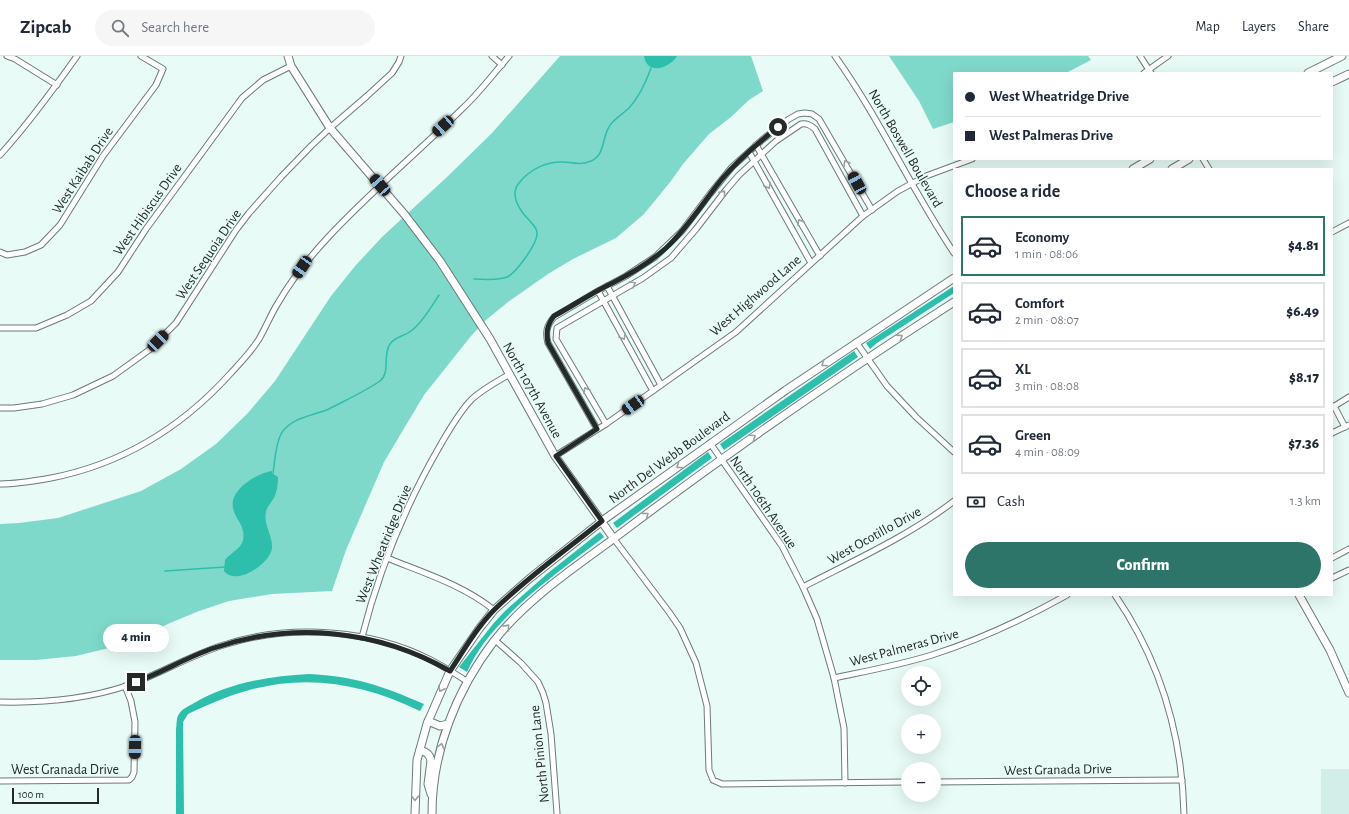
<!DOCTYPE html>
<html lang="en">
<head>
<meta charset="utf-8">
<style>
	body { margin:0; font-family:"Alegreya Sans",sans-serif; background:#f6f6f7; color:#1f2937; height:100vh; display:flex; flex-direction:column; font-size:15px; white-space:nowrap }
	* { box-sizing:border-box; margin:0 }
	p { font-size:13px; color:#747a83 }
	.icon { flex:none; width:22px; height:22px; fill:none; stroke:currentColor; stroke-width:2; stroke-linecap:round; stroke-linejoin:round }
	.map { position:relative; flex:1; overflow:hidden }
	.details { position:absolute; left:953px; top:112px; width:380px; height:428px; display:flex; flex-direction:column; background:#fff; border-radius:0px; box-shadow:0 4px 16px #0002 }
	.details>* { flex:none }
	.top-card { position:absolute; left:953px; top:16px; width:380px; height:88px; border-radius:0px; box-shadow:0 4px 16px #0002; display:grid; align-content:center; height:88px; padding:0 12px; background:#fff }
	.controls { position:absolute; left:901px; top:610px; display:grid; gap:8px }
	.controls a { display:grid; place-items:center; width:40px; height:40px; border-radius:50%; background:#fff; box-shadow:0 4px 16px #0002; font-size:20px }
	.scale { position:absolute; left:12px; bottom:10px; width:87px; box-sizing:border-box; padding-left:4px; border:2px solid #232a28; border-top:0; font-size:11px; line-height:14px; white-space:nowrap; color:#232a28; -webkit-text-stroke:3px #e8fbf7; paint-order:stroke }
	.end { position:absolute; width:18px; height:18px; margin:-9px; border:5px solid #232a28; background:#fff; box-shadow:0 0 0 2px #fff }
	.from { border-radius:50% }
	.bubble { position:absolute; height:28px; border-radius:14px; background:#fff; box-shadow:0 4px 16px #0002; font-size:13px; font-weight:800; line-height:28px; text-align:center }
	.car { position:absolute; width:12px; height:24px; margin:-12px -6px; border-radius:5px; box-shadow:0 0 3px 1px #0007; background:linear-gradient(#222 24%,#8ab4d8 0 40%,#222 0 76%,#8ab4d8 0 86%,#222 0) }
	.top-card b { display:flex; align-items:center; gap:14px; height:38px; font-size:15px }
	.top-card b+b { border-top:1px solid #e0e1e3 }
	.top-card i { width:10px; height:10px; background:#1f2937 }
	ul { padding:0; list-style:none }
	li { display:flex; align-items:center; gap:12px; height:60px; margin:0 8px 6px; padding:0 4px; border:2px solid #e0e1e3; border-radius:0px }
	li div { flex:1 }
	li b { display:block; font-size:15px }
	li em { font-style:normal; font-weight:800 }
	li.active { border-color:#2d7469 }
	li>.icon { width:36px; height:36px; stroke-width:1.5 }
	h2 { padding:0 12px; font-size:18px; line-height:48px }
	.pay { display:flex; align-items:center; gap:10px; height:44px; padding:0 12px; font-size:15px }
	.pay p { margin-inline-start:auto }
	.button { display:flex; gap:8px; margin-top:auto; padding:8px 12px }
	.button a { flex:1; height:46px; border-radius:24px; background:#2d7469; color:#fff; font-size:16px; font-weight:800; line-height:46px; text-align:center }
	header { display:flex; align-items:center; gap:24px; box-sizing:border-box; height:56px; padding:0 20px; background:#fff; border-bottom:1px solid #e0e1e3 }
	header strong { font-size:19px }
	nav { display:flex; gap:22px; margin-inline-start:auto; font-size:14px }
	.search { width:280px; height:36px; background:#f6f6f7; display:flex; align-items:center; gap:10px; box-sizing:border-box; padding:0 14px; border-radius:22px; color:#747a83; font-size:15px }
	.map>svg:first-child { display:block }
</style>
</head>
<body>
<header>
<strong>Zipcab</strong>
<div class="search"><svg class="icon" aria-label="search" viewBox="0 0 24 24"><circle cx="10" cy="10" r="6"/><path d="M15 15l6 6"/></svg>Search here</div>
<nav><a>Map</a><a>Layers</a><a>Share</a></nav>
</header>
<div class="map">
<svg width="1349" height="758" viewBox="0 0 1349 758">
	<rect width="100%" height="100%" fill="#e8fbf7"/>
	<rect fill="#d2eee9" x="1321" y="713" width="28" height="45"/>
	<g fill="#7fd9ca">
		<polygon points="560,0 751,0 763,35 749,44 731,61 709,78 683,108 671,125 644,158 616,182 573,203 548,218 508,246 486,264 471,280 424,339 384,406 346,494 332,535 272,538 229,545 199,555 170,567 151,576 109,592 76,600 36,604 0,604 0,468 19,467 58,462 141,435 181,413 216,388 247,358 275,325 331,240 356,209 382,181 447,121 492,77"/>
		<polygon points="889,0 1088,0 1091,4 1066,17 954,17 954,66 933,73 919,45"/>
	</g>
	<g fill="#2ebeac">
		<path d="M 644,0 L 677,0 C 670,12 647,20 644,0 Z"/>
		<polygon points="954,230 954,237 877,287 870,293 866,287"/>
		<polygon points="854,295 858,301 724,394 720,388"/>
		<polygon points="708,396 712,402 617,472 613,467"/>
		<path d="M 272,415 L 272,417 L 278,421 C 278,428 277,436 274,442 C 271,447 267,450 266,456 C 263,468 273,480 272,492 C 271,507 236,531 224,515 L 225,504 C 230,497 241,493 243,484 C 246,469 235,464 233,452 C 229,434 257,417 272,415 Z"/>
		<path d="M 600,476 L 604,481 C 559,516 490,562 467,616 L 459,611 L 493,568 L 505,555 L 548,517 Z"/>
		<path d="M 309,618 C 354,620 383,630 424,648 L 420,655 C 365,628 307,617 246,635 C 227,640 210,648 192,656 L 188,658 L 183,666 L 184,758 L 176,758 L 176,673 C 177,668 176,662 179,658 C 182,653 189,650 194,647 C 229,627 269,620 309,618 Z"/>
	</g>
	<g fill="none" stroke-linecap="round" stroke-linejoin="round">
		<g stroke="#2ebeac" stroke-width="1.5">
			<path d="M 474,223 C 484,223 497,225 507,221 C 516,217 538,187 537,177 C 537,171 532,168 529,164 C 520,155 509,139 519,127 C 530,113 547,105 564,106 C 574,107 582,109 591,105 C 605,99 602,82 609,71 C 613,63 623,58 629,52 C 639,41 646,26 651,12"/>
			<path d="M 273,417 C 275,405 275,390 281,378 C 291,361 313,360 329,353 C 346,344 364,336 380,325 C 391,316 382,299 390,288 C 394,281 405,280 411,275 C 423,266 431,251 439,239"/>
			<polyline points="165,515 225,511"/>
		</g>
		<g stroke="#6a7b78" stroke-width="7">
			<g id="street">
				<polyline points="7,0 15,3 57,29"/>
				<polyline points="492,0 502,9"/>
				<path d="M 835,0 C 880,63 911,133 954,197"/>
				<polyline points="1140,0 1151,17"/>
				<polyline points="1144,17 1168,0"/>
				<polyline points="756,89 820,200"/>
				<polyline points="749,96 811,207"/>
				<path d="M 0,99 C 28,68 53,34 77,0"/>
				<polyline points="1203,103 1209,113"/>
				<polyline points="1332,176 1349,167"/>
				<polyline points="0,196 7,199 25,196 41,189 60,169 103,100 156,29 163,13 141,0"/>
				<polyline points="607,230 661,329"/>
				<polyline points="598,235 653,335"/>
				<polyline points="0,272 36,272 67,259 91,245 118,216 146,173 242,42 263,24 291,10"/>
				<polyline points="856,286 887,330 916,361 954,396"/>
				<polyline points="1334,350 1345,371"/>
				<polyline points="1333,351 1349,341"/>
				<polyline points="0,352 14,352 42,348 73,339 113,320 149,294 176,267 236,174 249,157 281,121 311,90 330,72 367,40 392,17 399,6 401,0"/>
				<path d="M 606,368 L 556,283 L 557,272 L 643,222 L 671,202 L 696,173 L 726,134 L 739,119 L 776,85 L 801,68 C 807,67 810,69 815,73 L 863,160"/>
				<path d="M 597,373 L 548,287 C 545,276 547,269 554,261 L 598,235 L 626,220 L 655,201 L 682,175 L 710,138 L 732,111 L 762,84 L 789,63 L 798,58 L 805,57 L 812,58 L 819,63 L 826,75 L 872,154"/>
				<polyline points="1332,377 1349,369"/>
				<polyline points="710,387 782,490 803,531 817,563 834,622 844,672 845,727"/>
				<polyline points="555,400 606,368 736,276 863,160 898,135 926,120 972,103"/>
				<path d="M 0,428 C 17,428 34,425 51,422 C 123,408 182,371 230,318 C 240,307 251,296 259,283 C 266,271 271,258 278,247 C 293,221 313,197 333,176 C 375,132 420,94 463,52 C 480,36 494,17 509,0"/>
				<polyline points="614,483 669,556 680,572 696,607 707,650 709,714 713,724 722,728 908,726"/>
				<path d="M 387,502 C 424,517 463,529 494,554"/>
				<polyline points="1332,502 1349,493"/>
				<polyline points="1332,522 1349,514"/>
				<path d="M 803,531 C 853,505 909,480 954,445"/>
				<path d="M 1115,539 C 1161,606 1182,678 1184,758"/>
				<path d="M 362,581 C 379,514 406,448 441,388 C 450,373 459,356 472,343 C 483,333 496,326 510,318"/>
				<polyline points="495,584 521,607 538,626 543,637 546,647 551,678 557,757"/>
				<path d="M 834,622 C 867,615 900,609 932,599 C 979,584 1024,563 1067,539"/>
				<path d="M 0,646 C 41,647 87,643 126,630 C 160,618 192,598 227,588 C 291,568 371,573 431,604 C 444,611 456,618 468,626"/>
				<polyline points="0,725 129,724 132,721 134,716 135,666 131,645 125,630"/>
				<polyline points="934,726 1182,724"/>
			</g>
		</g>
		<g stroke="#6a7b78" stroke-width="9">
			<g id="secondary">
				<polyline points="288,0 291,10 330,72 405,159 440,205 490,283 555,400 614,483"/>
				<polyline points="1308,17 1342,0"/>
				<polyline points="1332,26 1349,18"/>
				<polyline points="1133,113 1150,103"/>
				<polyline points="1172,113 1189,103"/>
				<polyline points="1299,539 1330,594 1349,637"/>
				<polyline points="428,665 440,670 448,668"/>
				<path d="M 420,694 C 426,696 430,698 431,705 L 428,728 L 431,738"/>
				<polyline points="415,758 417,704 427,668 450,615 479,573 494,554 529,523 602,465 786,334 954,222"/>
				<path d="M 432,758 C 432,695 456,635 494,585 C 530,539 582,507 628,472 C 734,392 843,317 954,246"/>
			</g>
		</g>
		<use href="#street" stroke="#fff" stroke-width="5"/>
		<use href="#secondary" stroke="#fff" stroke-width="7"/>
	</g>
	<defs><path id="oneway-chevron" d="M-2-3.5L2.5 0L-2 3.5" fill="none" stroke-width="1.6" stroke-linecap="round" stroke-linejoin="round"/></defs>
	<g stroke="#9c9f9e">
		<use href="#oneway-chevron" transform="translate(846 107) rotate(-121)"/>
		<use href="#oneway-chevron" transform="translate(768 130) rotate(61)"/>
		<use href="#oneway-chevron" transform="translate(723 137) rotate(-51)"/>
		<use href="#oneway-chevron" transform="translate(800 166) rotate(-120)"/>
		<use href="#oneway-chevron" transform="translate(633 228) rotate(-29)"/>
		<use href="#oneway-chevron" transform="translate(623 281) rotate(61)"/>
		<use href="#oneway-chevron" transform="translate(900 281) rotate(-33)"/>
		<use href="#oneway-chevron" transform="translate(824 308) rotate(146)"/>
		<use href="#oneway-chevron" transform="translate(586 334) rotate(-120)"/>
		<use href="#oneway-chevron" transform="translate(753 381) rotate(-35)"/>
		<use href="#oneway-chevron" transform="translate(679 410) rotate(144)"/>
		<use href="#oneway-chevron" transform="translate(646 459) rotate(-37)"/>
		<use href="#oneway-chevron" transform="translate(507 571) rotate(-48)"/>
		<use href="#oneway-chevron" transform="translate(441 633) rotate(115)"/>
		<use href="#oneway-chevron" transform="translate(441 690) rotate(-75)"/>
		<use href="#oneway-chevron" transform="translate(415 742) rotate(92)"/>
	</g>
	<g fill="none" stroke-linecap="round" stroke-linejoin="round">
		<path stroke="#232a28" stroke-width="5" d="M 136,626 C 163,616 187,601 214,592 C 293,565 378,574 450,615 C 464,594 477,571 495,553 C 528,521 566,494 602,465 L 556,400 L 597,373 L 548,287 C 546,276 547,269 554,260 C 569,252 584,242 599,234 C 622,222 646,210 666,192 C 688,172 703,146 722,123 C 738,104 758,87 778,71"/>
	</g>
	<g text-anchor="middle" stroke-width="3" stroke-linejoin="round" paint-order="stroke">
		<g font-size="14" fill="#232a28" stroke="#e8fbf7">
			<text transform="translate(906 92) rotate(60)" y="5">North Boswell Boulevard</text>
			<text transform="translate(82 114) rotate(-57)" y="5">West Kaibab Drive</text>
			<text transform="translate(147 153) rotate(-55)" y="5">West Hibiscus Drive</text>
			<text transform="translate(208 198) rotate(-56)" y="5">West Sequoia Drive</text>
			<text transform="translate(755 239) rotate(-41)" y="5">West Highwood Lane</text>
			<text transform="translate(533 334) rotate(61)" y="5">North 107th Avenue</text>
			<text transform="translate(669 401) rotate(-36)" y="5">North Del Webb Boulevard</text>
			<text transform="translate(764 446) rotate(56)" y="5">North 106th Avenue</text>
			<text transform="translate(874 479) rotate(-29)" y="5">West Ocotillo Drive</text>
			<text transform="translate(383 488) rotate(-68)" y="5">West Wheatridge Drive</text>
			<text transform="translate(904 591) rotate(-15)" y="5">West Palmeras Drive</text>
			<text transform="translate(539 698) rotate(-96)" y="5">North Pinion Lane</text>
			<text x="65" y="718">West Granada Drive</text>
			<text transform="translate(1058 713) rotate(-1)" y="5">West Granada Drive</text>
		</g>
	</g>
</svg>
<div class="controls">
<a><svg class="icon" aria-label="locate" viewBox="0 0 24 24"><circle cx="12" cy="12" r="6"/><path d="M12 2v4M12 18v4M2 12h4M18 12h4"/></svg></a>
<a>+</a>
<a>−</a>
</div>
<div class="scale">100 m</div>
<i class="end from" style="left:778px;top:71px"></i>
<i class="end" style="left:136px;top:626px"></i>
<div class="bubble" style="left:103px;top:568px;width:66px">4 min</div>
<i class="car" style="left:443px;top:70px;rotate:228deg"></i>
<i class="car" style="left:857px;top:127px;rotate:331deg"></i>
<i class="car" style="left:380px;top:129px;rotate:319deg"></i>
<i class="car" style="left:302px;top:211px;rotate:214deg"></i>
<i class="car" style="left:158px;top:285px;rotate:45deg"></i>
<i class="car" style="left:633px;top:349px;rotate:235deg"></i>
<i class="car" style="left:135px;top:691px;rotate:181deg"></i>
<div class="top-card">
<b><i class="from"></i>West Wheatridge Drive</b>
<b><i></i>West Palmeras Drive</b>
</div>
<section class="details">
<h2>Choose a ride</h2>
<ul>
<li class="active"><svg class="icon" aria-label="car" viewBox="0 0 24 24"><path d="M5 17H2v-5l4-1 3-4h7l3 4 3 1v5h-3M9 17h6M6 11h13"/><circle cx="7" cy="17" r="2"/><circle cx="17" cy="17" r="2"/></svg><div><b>Economy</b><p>1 min · 08:06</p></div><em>$4.81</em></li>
<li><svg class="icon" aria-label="car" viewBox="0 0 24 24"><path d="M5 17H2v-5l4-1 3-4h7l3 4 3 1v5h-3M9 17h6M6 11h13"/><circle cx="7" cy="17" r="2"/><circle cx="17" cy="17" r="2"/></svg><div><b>Comfort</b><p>2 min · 08:07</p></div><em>$6.49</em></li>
<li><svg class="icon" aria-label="car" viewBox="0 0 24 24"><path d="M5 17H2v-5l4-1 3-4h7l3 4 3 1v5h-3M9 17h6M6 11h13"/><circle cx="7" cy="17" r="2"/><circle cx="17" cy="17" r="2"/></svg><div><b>XL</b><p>3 min · 08:08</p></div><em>$8.17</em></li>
<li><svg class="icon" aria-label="car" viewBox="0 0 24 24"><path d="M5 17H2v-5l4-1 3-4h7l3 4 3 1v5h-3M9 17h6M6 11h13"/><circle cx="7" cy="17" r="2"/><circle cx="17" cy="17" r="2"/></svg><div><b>Green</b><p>4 min · 08:09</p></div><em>$7.36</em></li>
</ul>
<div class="pay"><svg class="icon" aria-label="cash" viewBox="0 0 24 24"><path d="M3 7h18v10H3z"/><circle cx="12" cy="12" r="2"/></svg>Cash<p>1.3 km</p></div>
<div class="button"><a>Confirm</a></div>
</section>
</div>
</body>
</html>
